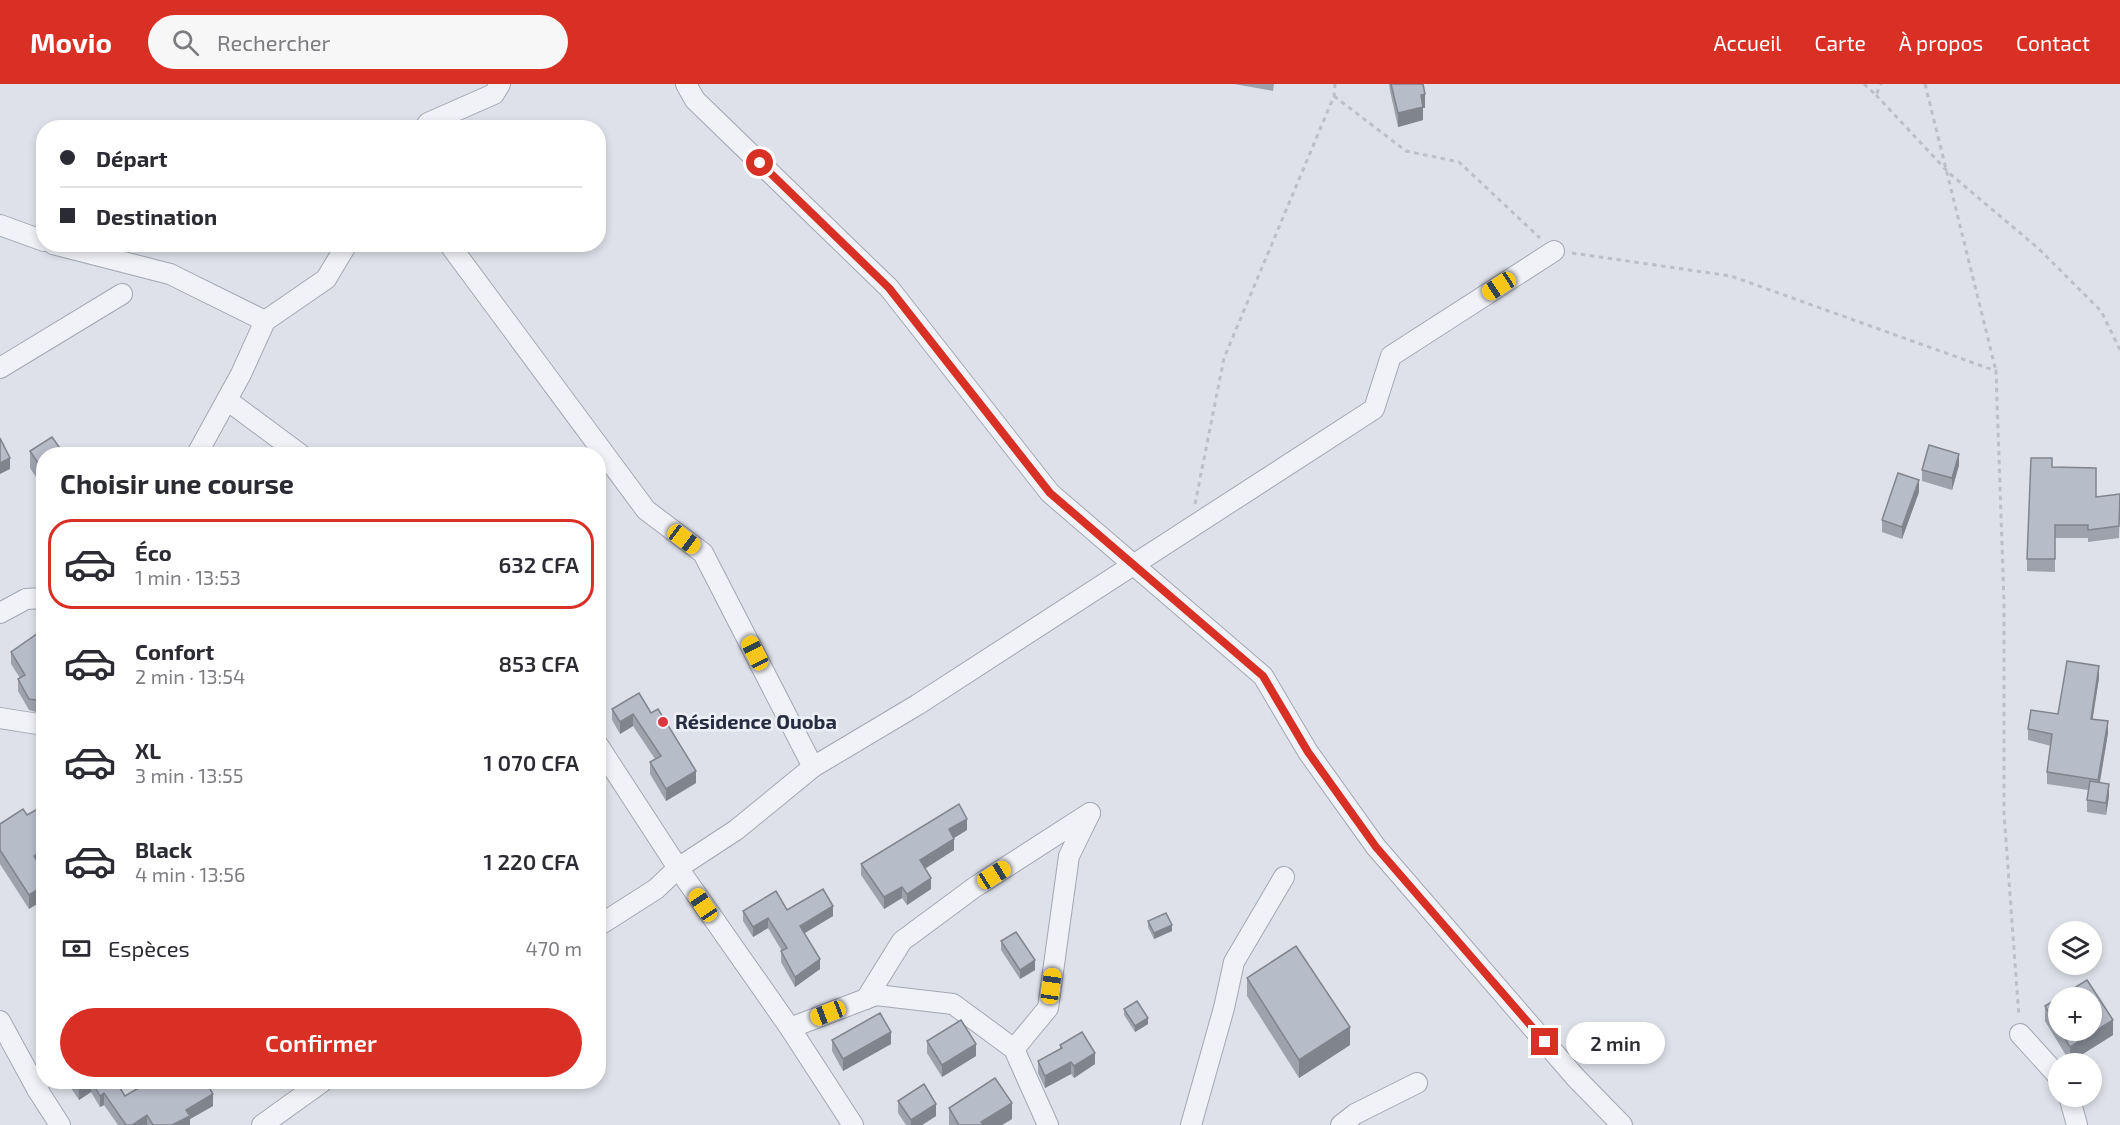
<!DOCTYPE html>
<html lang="fr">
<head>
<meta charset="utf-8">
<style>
	body { margin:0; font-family:"Exo 2",sans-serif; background:#f7f7f7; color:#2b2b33; height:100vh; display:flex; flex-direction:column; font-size:22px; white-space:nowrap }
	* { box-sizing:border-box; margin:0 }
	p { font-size:20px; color:#7c7c81 }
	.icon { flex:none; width:33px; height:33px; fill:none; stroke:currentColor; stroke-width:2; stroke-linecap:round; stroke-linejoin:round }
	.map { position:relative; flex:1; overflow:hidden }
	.details { position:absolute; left:36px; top:363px; width:570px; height:642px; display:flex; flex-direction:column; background:#fff; border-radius:24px; box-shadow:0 3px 9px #0003 }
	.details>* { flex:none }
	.top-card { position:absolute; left:36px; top:36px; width:570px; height:132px; border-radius:24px; box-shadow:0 3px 9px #0003; display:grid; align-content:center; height:132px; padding:0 24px; background:#fff }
	.controls { position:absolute; left:2048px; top:837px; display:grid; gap:12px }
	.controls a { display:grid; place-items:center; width:54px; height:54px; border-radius:50%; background:#fff; box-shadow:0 3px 9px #0003; font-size:30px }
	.end { position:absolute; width:27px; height:27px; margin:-14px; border:8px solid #d93025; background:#fff; box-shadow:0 0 0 3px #fff }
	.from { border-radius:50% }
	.bubble { position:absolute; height:42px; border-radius:21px; background:#fff; box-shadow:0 3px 9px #0003; font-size:20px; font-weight:600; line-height:42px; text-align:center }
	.car { position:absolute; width:18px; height:36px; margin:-18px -9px; border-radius:8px; box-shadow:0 0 4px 2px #0007; background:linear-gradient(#f5c518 24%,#345 0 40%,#f5c518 0 76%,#345 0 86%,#f5c518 0) }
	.top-card b { display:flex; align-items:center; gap:21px; height:57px; font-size:22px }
	.top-card b+b { border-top:2px solid #e1e1e2 }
	.top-card i { width:15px; height:15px; background:#2b2b33 }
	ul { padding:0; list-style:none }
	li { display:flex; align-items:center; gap:18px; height:90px; margin:0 12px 9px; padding:0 12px; border:3px solid transparent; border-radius:24px }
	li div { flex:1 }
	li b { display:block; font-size:22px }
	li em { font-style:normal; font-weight:600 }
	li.active { border-color:#d93025 }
	li>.icon { width:54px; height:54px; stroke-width:1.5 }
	h2 { padding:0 24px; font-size:27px; line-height:72px }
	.pay { display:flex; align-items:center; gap:15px; height:66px; padding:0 24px; font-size:22px }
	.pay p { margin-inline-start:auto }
	.primary-button { display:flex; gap:12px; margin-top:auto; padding:12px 24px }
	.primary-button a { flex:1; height:69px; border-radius:36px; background:#d93025; color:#fff; font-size:24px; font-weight:600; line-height:69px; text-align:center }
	header { display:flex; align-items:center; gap:36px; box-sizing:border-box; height:84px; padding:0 30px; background:#d93025; color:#fff }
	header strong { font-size:28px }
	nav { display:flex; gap:33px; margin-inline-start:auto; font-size:21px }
	.search { width:420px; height:54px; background:#f7f7f7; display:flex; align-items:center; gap:15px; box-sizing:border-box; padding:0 21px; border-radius:33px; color:#7c7c81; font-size:22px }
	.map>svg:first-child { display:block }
</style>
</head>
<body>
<header>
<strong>Movio</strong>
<div class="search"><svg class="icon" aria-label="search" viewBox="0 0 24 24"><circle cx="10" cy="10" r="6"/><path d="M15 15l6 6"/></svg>Rechercher</div>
<nav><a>Accueil</a><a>Carte</a><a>À propos</a><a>Contact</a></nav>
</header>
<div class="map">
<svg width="2120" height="1041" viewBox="0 0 2120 1041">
	<rect width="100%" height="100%" fill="#dee1e9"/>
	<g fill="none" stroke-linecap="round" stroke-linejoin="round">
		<g stroke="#a3a7b3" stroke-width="22">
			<g id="street">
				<polyline points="686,0 695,16 889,204 1050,409 1263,592 1308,668 1376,763 1576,994 1622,1041"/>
				<polyline points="425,44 428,39 494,10 500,0"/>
				<polyline points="0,141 44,157"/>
				<polyline points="53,160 170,190 265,237"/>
				<polyline points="449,160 646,426 703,469 813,683"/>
				<polyline points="0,284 122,210"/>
				<polyline points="227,316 300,370"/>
				<polyline points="197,370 241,290 265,237 326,195 347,160"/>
				<polyline points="0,529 26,515 44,514"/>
				<polyline points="0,634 44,641"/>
				<polyline points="598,661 678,784 790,944 853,1041"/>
				<polyline points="598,842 656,805 678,784 736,746 813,683 917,621 1374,325 1391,272 1554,167"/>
				<polyline points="866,915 902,857 975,803 1090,729"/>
				<polyline points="0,937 37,1005"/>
				<polyline points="790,944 876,911 953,920 1014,965 1048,1041"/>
				<polyline points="2020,950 2058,992"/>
				<polyline points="1014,965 1048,924 1069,772 1090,729"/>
				<polyline points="44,988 37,1005 60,1041"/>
				<polyline points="2069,1012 2077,1041"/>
				<polyline points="262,1041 322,998"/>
				<polyline points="1191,1041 1224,924 1234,878 1284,793"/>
				<polyline points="1341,1041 1355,1030 1417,999"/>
			</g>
		</g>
		<g stroke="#bcbfc8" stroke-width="3" stroke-dasharray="4.5 4.5" stroke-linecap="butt">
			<polyline points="1864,0 1876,11 1881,0"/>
			<polyline points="1925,0 1996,287"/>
			<polyline points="1876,11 1949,89 2039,165 2101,227 2120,266"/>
			<polyline points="1334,12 1406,67 1459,78 1540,154"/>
			<polyline points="1572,169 1731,192 1996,287 2004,518 2004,729 2019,933"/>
			<polyline points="1195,420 1224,274 1334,12 1335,0"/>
		</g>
		<use href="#street" stroke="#f1f2f7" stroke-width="20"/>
	</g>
	<g fill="#9da2ad">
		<polygon points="1234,0 1274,0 1273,7"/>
		<polygon points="1389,0 1423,0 1425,24 1423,24 1423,36 1398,43 1390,7"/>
		<polygon points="30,367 44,370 44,405 30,384"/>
		<polygon points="1959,381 1952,406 1922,397 1922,386"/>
		<polygon points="2052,383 2096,413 2120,410 2119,454 2088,458 2088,454 2055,454 2055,488 2027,487 2027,475"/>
		<polygon points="1919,408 1902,455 1882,448 1882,436"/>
		<polygon points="44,545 36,628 29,626 18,607 18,595 20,594 11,580 11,568"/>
		<polygon points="2099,594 2092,635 2108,649 2100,699 2109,712 2106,731 2087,728 2087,716 2088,706 2047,700 2047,688 2051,662 2028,656 2028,645 2058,630"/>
		<polygon points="612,625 651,629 696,699 666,717 650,690 650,678 655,675 633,642 620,650 612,636"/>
		<polygon points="44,723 44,780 40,782 29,825 0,780 0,740 27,731"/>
		<polygon points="967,746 954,754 954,766 925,784 931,805 907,821 902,814 884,825 861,791 861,780"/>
		<polygon points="787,826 833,832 804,849 820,885 795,903 781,878 781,867 782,867 768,844 753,853 743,837 743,827"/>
		<polygon points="1148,837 1172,847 1154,855 1148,843"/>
		<polygon points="1001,857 1035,886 1020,895 1001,866"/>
		<polygon points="1247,894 1350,961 1299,994 1247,912"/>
		<polygon points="2058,914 2058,946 2091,946 2113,951 2070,978 2045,937 2045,922"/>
		<polygon points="1124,925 1148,940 1135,948 1124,931"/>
		<polygon points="832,956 891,960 843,987 832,967"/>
		<polygon points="927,957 976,972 942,993 927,969"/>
		<polygon points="1060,961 1095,980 1074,994 1071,990 1045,1004 1038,989 1038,977 1060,965"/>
		<polygon points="67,998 116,998 125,1012 213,1022 190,1035 190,1041 118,1041 104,1021 100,1023 91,1008 79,1016"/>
		<polygon points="898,1017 936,1032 922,1041 906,1041 898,1029"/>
		<polygon points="949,1024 1012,1035 1002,1041 949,1041"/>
	</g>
	<g fill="#80848d">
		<polygon points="1425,10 1425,24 1423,24 1423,36 1398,43 1398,29 1421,11"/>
		<polygon points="1959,370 1959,381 1952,406 1952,394"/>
		<polygon points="10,374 10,385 0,390 0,379"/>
		<polygon points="1919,396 1919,408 1902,455 1902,443"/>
		<polygon points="44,574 44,586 38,577"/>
		<polygon points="2099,582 2099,594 2091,646 2091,635"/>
		<polygon points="44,611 44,623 36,628 36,616"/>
		<polygon points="633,630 633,642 620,650 620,638"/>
		<polygon points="2108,637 2108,649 2098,707 2098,696"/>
		<polygon points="696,687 696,699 666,717 666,705"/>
		<polygon points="2109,700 2109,712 2106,731 2106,719"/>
		<polygon points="967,735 967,746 949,757 949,745"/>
		<polygon points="954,755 954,766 920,788 920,776"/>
		<polygon points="44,766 44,780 34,786 34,772"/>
		<polygon points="931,794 931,805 907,821 907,810"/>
		<polygon points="44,802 44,816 29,825 29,811"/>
		<polygon points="902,803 902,814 884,825 884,813"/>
		<polygon points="833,822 833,832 800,852 800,842"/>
		<polygon points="768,834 768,844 753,853 753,843"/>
		<polygon points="1172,841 1172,847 1154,855 1154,849"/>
		<polygon points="820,875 820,885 795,903 795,893"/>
		<polygon points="1035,876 1035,886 1020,895 1020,886"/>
		<polygon points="1148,934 1148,940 1135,948 1135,942"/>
		<polygon points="2113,936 2113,951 2070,978 2070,963"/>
		<polygon points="1350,943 1350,961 1299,994 1299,976"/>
		<polygon points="891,948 891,960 843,987 843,975"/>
		<polygon points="976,960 976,972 942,993 942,981"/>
		<polygon points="1095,969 1095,980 1074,994 1074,982"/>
		<polygon points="1071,978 1071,990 1045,1004 1045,992"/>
		<polygon points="90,998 91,998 91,1008 79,1016 79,1004"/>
		<polygon points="104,1009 104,1021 100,1023 100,1012"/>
		<polygon points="213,1010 213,1022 190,1035 190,1041 172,1041 186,1026"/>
		<polygon points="1012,1019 1012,1035 1002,1041 981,1041 981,1038"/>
		<polygon points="936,1020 936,1032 922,1041 911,1041 911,1036"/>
		<polygon points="147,1031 147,1041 132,1041"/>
	</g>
	<g fill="#b7bcc9" stroke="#80848d" stroke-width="1.5">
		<polygon points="1391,0 1423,0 1425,10 1421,11 1423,23 1398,29"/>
		<polygon points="52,353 64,370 44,370 44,388 30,367"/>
		<polygon points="0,354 10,374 0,379"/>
		<polygon points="1929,361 1959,370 1952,394 1922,386"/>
		<polygon points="2031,374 2052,374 2052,383 2096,384 2096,413 2120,410 2119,442 2088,446 2088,441 2055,441 2055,475 2027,475"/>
		<polygon points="1898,389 1919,396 1902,443 1882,436"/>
		<polygon points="44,545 44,574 38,577 44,586 44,611 36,616 29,615 18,595 25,591 11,568"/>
		<polygon points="2067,577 2099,582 2091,635 2108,637 2098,696 2047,688 2052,650 2028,645 2031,626 2058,630"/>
		<polygon points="639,609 651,629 658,625 696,687 666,705 650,678 661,672 633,630 620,638 612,625"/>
		<polygon points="2090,697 2109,700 2106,719 2087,716"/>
		<polygon points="959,720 967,735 949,745 954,755 920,776 931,794 907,810 902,803 884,813 861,780"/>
		<polygon points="43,722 44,766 34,772 44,789 44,802 29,811 0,766 0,740 23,725 27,731"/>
		<polygon points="823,805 833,822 800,842 820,875 795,893 781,867 787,864 768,834 753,843 743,827 776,807 787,826"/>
		<polygon points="1166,829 1172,841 1154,849 1148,837"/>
		<polygon points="1016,848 1035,876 1020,886 1001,857"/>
		<polygon points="1296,862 1350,943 1299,976 1247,894"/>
		<polygon points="2087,896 2113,936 2070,963 2060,946 2091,946 2091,914 2058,914"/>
		<polygon points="2058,914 2058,943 2045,922"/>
		<polygon points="1137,917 1148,934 1135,942 1124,925"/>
		<polygon points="880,929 891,948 843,975 832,956"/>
		<polygon points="961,936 976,960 942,981 927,957"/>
		<polygon points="1082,948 1095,969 1074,982 1071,978 1045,992 1038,977 1062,964 1060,961"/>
		<polygon points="995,994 1012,1019 981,1038 983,1041 959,1041 949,1024"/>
		<polygon points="74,998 90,998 79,1004"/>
		<polygon points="92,998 116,998 125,1012 149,998 206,998 213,1010 186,1026 190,1032 172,1041 153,1041 147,1031 132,1041 126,1041 104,1009 100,1012"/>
		<polygon points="924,1000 936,1020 911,1036 898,1017"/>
	</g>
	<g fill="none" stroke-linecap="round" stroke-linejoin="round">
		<polyline stroke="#d93025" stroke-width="8" points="760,79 889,204 1050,409 1263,592 1308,668 1376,763 1545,958"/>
	</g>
	<circle fill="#da373e" stroke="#edf0f6" stroke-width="2" cx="663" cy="638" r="6"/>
	<g text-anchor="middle" stroke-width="5" stroke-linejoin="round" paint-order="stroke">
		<g font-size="20" font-weight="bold" fill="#262d41" stroke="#edf0f6" text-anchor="start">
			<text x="675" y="645">Résidence Ouoba</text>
		</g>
	</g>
</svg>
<div class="controls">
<a><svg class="icon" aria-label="layers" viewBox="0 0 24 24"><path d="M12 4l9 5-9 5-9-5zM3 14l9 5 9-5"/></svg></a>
<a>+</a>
<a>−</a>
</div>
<i class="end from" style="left:760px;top:79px"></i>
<i class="end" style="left:1545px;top:958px"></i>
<div class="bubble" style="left:1566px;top:938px;width:99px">2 min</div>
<i class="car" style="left:1499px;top:202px;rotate:237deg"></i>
<i class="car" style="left:684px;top:455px;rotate:127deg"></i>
<i class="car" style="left:755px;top:569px;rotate:333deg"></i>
<i class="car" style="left:994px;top:791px;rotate:58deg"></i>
<i class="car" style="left:703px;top:821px;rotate:326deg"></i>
<i class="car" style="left:1051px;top:902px;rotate:8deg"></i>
<i class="car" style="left:828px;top:929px;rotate:249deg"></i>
<div class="top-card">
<b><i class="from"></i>Départ</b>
<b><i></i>Destination</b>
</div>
<section class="details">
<h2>Choisir une course</h2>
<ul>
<li class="active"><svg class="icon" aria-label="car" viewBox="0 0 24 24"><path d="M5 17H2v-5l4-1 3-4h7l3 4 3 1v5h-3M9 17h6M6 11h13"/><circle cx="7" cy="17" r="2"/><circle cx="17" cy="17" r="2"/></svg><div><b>Éco</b><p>1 min · 13:53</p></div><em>632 CFA</em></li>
<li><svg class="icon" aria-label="car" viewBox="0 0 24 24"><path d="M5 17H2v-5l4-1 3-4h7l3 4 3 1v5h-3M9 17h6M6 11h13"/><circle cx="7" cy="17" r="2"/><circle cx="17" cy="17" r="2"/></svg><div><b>Confort</b><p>2 min · 13:54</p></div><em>853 CFA</em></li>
<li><svg class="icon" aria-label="car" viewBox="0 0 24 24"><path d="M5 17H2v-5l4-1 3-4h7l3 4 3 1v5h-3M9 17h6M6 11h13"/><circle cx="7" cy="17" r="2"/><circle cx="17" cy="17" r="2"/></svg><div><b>XL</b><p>3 min · 13:55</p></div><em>1 070 CFA</em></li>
<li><svg class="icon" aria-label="car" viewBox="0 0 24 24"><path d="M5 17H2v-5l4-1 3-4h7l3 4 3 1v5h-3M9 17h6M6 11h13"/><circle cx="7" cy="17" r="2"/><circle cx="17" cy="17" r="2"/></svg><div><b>Black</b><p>4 min · 13:56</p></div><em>1 220 CFA</em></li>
</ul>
<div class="pay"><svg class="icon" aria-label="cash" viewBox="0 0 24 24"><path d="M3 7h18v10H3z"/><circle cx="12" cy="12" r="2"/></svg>Espèces<p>470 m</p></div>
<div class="primary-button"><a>Confirmer</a></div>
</section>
</div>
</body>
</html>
